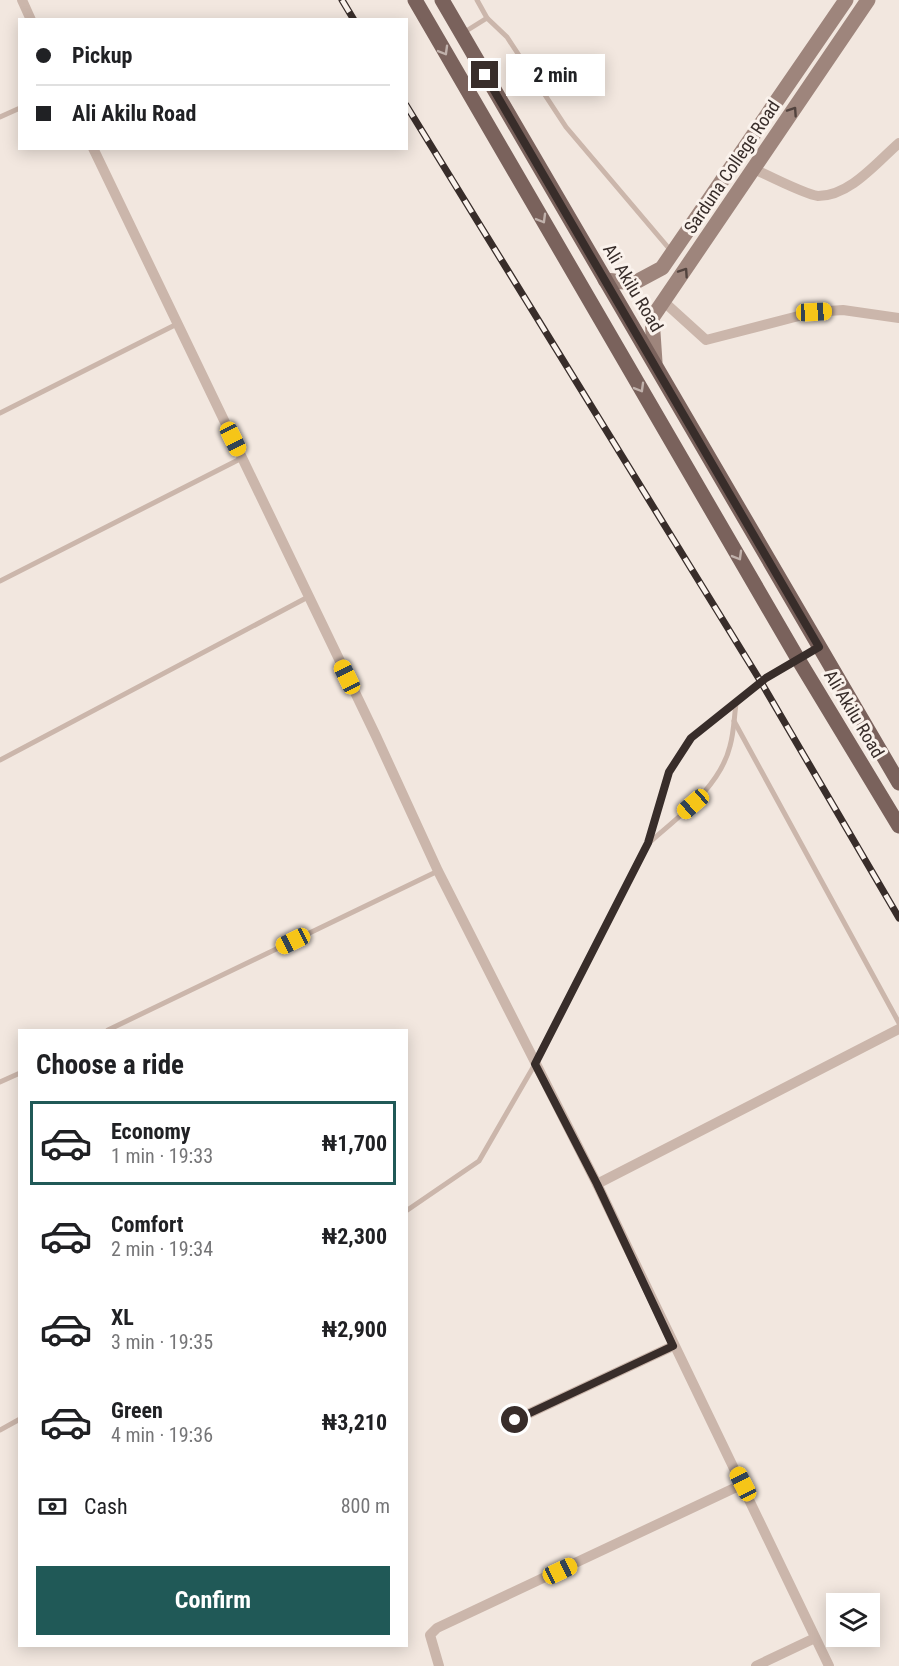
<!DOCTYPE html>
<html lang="en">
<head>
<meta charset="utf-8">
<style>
	body { margin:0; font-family:"Roboto Condensed",sans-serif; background:#f2f2f2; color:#202124; height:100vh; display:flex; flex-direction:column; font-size:22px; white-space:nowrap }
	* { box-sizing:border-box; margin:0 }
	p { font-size:20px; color:#757577 }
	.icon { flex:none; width:33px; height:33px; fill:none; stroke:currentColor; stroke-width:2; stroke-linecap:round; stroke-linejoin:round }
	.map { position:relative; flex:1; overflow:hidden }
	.sheet { position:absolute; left:18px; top:1029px; width:390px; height:618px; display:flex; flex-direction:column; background:#fff; border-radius:0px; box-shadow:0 3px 15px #0003 }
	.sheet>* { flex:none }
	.top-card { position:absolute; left:18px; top:18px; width:390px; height:132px; border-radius:0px; box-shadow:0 3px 15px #0003; display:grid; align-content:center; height:132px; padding:0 18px; background:#fff }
	.fabs { position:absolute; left:826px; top:1593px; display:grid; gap:12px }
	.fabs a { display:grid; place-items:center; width:54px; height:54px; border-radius:0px; background:#fff; box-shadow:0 3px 15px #0003; font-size:30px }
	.end { position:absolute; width:27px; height:27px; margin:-14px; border:8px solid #382d2a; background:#fff; box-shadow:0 0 0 3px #fff }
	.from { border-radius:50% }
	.bubble { position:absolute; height:42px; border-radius:0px; background:#fff; box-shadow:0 3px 15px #0003; font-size:20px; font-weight:700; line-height:42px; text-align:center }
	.car { position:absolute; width:18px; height:36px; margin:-18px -9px; border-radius:8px; box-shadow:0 0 4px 2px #0007; background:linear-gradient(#f5c518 24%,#345 0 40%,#f5c518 0 76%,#345 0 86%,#f5c518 0) }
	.top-card b { display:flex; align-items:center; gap:21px; height:57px; font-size:22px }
	.top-card b+b { border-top:2px solid #e0e0e0 }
	.top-card i { width:15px; height:15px; background:#202124 }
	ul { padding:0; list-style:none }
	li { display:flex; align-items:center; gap:18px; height:84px; margin:0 12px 9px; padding:0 6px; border:3px solid transparent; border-radius:0px }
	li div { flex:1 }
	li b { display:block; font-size:22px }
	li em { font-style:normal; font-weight:700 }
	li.selected { border-color:#205957 }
	li>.icon { width:54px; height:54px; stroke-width:1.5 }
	h2 { padding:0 18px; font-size:27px; line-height:72px }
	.pay { display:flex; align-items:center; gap:15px; height:66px; padding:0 18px; font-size:22px }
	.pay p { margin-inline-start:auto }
	.button { display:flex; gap:12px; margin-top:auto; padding:12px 18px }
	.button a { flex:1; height:69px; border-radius:0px; background:#205957; color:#fff; font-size:24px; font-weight:700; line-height:69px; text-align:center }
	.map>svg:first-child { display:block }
</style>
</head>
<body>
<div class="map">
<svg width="899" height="1666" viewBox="0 0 899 1666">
	<rect width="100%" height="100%" fill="#f2e7df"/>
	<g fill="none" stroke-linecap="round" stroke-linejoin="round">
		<g stroke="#cbb6ab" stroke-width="5">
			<polyline points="477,0 487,18"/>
			<polyline points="463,33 487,18 507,37 566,127 672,252"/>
			<polyline points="0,117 20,108"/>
			<polyline points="0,413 177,324"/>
			<polyline points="0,581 242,458"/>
			<polyline points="734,721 899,1023"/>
			<polyline points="0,760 308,597"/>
			<path d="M 650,842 C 679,816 720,787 730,746 C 734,732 734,718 736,704 L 766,678 L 797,660"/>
			<polyline points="108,1030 438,871"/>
			<polyline points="0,1082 20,1073"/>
			<polyline points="406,1211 479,1161 535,1064 648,843 669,772 691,738 736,704"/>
			<polyline points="0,1430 20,1419"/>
		</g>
		<g stroke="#cbb6ab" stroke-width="10">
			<polyline points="22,0 31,20"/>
			<polyline points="93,148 376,736 438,871 597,1184 829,1666"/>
			<path d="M 754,169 C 767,175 806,195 818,196 C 850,196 877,162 899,143"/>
			<polyline points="663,301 706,340 814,312 843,310 899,318"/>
			<polyline points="597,1184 899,1029"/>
			<polyline points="515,1420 673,1346"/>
			<polyline points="439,1666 430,1635 437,1628 743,1484"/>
			<polyline points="756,1666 815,1638"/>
		</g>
		<g stroke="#9e857c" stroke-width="15">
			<polyline points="605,280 634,283 662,268 846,0"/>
			<polyline points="655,362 652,318 868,0"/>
		</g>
		<g stroke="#7a625c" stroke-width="15">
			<polyline points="415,0 798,659 899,826"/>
			<polyline points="442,0 899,783"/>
		</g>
		<g stroke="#382d2a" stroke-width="7">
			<g id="rail">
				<polyline points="342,0 354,20"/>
				<polyline points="406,105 761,682 899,918"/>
			</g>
		</g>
		<use href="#rail" stroke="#faf2ec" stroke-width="4.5" stroke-dasharray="14" stroke-linecap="butt"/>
	</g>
	<defs><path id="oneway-chevron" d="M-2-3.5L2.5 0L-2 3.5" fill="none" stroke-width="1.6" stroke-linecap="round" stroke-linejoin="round" transform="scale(1.5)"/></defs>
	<g stroke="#c0b1ab">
		<use href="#oneway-chevron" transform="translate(444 51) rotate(60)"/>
		<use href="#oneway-chevron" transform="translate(542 219) rotate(60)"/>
		<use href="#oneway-chevron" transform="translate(640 388) rotate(60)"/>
		<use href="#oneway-chevron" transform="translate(738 556) rotate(60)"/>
	</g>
	<g stroke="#52433e">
		<use href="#oneway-chevron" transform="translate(793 111) rotate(-56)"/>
		<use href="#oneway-chevron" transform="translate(684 272) rotate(-56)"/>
	</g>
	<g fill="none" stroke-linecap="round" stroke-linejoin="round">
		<polyline stroke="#382d2a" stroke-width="8" points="485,75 819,647 766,678 691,738 669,772 648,843 535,1064 597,1184 673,1346 515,1420"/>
	</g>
	<g text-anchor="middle" stroke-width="6" stroke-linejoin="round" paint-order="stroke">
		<g font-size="18" fill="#382d2a" stroke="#faf2ec">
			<text transform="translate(732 167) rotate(-56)" y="6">Sarduna College Road</text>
			<text transform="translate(633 288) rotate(59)" y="6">Ali Akilu Road</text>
			<text transform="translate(854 714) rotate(59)" y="6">Ali Akilu Road</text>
		</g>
	</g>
</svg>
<div class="fabs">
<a><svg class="icon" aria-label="layers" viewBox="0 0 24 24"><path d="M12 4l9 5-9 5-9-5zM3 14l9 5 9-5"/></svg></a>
</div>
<i class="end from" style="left:515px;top:1420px"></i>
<i class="end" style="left:485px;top:75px"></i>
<div class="bubble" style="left:506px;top:54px;width:99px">2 min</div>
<i class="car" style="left:814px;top:312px;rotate:87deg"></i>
<i class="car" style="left:233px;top:439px;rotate:154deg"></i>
<i class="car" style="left:347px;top:677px;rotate:334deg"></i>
<i class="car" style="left:693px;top:804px;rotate:229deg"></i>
<i class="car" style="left:293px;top:941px;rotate:244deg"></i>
<i class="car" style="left:743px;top:1484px;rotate:333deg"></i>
<i class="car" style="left:560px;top:1571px;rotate:65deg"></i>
<div class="top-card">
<b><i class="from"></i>Pickup</b>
<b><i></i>Ali Akilu Road</b>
</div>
<section class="sheet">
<h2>Choose a ride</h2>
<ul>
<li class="selected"><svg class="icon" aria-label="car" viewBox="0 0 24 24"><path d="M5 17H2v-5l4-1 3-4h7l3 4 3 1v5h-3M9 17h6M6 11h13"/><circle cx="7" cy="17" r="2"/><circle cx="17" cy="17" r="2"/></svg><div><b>Economy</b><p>1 min · 19:33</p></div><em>₦1,700</em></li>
<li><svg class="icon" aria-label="car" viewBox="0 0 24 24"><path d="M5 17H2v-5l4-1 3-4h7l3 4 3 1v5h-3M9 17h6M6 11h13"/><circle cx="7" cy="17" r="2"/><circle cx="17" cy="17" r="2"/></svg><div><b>Comfort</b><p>2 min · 19:34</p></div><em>₦2,300</em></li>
<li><svg class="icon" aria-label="car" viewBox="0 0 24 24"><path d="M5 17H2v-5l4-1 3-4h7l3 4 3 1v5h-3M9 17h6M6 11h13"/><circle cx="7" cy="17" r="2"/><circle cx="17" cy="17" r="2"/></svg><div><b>XL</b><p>3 min · 19:35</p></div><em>₦2,900</em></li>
<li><svg class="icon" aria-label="car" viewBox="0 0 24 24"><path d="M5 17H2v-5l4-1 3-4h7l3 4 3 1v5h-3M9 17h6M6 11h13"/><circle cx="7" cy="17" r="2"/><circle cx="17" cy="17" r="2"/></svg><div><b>Green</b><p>4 min · 19:36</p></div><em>₦3,210</em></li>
</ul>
<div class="pay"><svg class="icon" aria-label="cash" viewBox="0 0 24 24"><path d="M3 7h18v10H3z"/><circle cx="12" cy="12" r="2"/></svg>Cash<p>800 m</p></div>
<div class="button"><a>Confirm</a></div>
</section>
</div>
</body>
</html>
